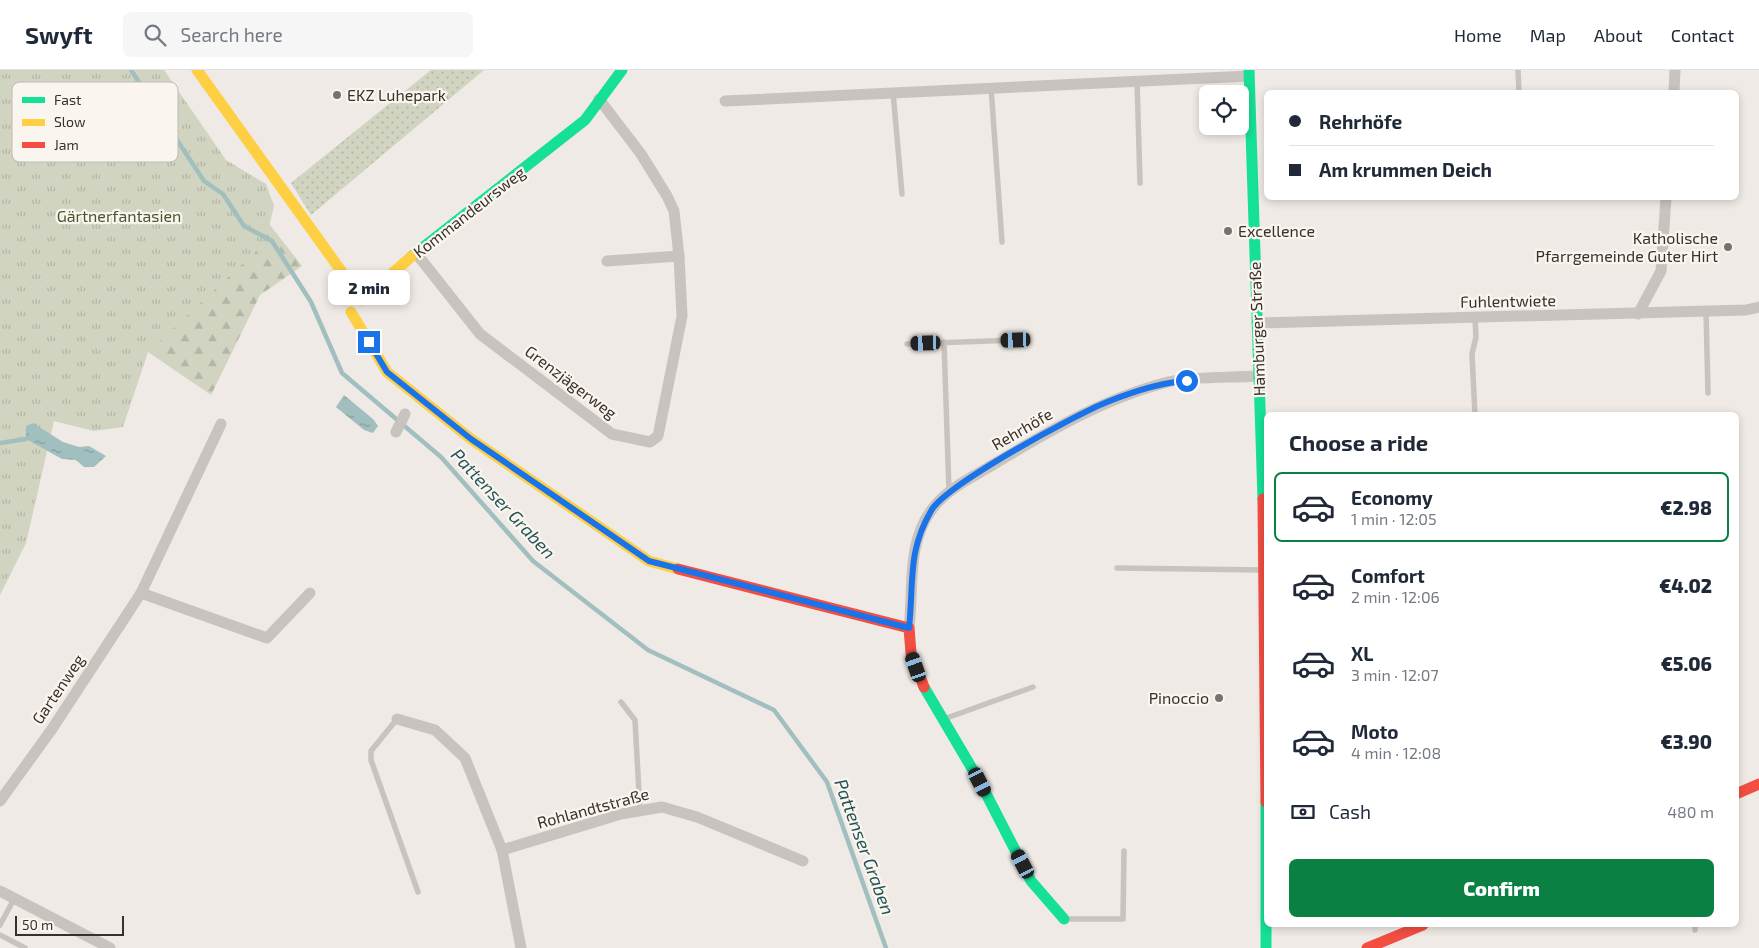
<!DOCTYPE html>
<html lang="en">
<head>
<meta charset="utf-8">
<style>
	body { margin:0; font-family:"Exo 2",sans-serif; background:#f6f6f7; color:#1f2937; height:100vh; display:flex; flex-direction:column; font-size:19px; white-space:nowrap }
	* { box-sizing:border-box; margin:0 }
	p { font-size:16px; color:#747a83 }
	.icon { flex:none; width:28px; height:28px; fill:none; stroke:currentColor; stroke-width:2; stroke-linecap:round; stroke-linejoin:round }
	.map { position:relative; flex:1; overflow:hidden }
	.panel { position:absolute; left:1264px; top:342px; width:475px; height:515px; display:flex; flex-direction:column; background:#fff; border-radius:8px; box-shadow:0 2px 8px #0003 }
	.panel>* { flex:none }
	.guide { position:absolute; left:1264px; top:20px; width:475px; height:110px; border-radius:8px; box-shadow:0 2px 8px #0003; display:grid; align-content:center; height:110px; padding:0 25px; background:#fff }
	.buttons { position:absolute; left:1199px; top:15px; display:grid; gap:10px }
	.buttons a { display:grid; place-items:center; width:50px; height:50px; border-radius:8px; background:#fff; box-shadow:0 2px 8px #0003; font-size:25px }
	.scale { position:absolute; left:15px; bottom:12px; width:109px; box-sizing:border-box; padding-left:5px; border:2px solid #3a302b; border-top:0; font-size:14px; line-height:18px; white-space:nowrap; color:#3a302b; -webkit-text-stroke:4px #faf5ee; paint-order:stroke }
	.end { position:absolute; width:22px; height:22px; margin:-11px; border:6px solid #1a73e8; background:#fff; box-shadow:0 0 0 2px #fff }
	.from { border-radius:50% }
	.bubble { position:absolute; height:35px; border-radius:8px; background:#fff; box-shadow:0 2px 8px #0003; font-size:16px; font-weight:800; line-height:35px; text-align:center }
	.car { position:absolute; width:15px; height:30px; margin:-15px -8px; border-radius:6px; box-shadow:0 0 4px 1px #0007; background:linear-gradient(#222 24%,#8ab4d8 0 40%,#222 0 76%,#8ab4d8 0 86%,#222 0) }
	.guide b { display:flex; align-items:center; gap:18px; height:48px; font-size:19px }
	.guide b+b { border-top:1px solid #e0e1e3 }
	.guide i { width:12px; height:12px; background:#1f2937 }
	ul { padding:0; list-style:none }
	li { display:flex; align-items:center; gap:15px; height:70px; margin:0 10px 8px; padding:0 15px; border:2px solid transparent; border-radius:8px }
	li div { flex:1 }
	li b { display:block; font-size:19px }
	li em { font-style:normal; font-weight:800 }
	li.selected { border-color:#0b8043 }
	li>.icon { width:45px; height:45px; stroke-width:1.5 }
	h2 { padding:0 25px; font-size:22px; line-height:60px }
	.pay { display:flex; align-items:center; gap:12px; height:55px; padding:0 25px; font-size:19px }
	.pay p { margin-inline-start:auto }
	.primary-button { display:flex; gap:10px; margin-top:auto; padding:10px 25px }
	.primary-button a { flex:1; height:58px; border-radius:8px; background:#0b8043; color:#fff; font-size:20px; font-weight:800; line-height:58px; text-align:center }
	header { display:flex; align-items:center; gap:30px; box-sizing:border-box; height:70px; padding:0 25px; background:#fff; border-bottom:1px solid #e0e1e3 }
	header strong { font-size:24px }
	nav { display:flex; gap:28px; margin-inline-start:auto; font-size:18px }
	.search { width:350px; height:45px; background:#f6f6f7; display:flex; align-items:center; gap:12px; box-sizing:border-box; padding:0 18px; border-radius:8px; color:#747a83; font-size:19px }
	.map>svg:first-child { display:block }
</style>
</head>
<body>
<header>
<strong>Swyft</strong>
<div class="search"><svg class="icon" aria-label="search" viewBox="0 0 24 24"><circle cx="10" cy="10" r="6"/><path d="M15 15l6 6"/></svg>Search here</div>
<nav><a>Home</a><a>Map</a><a>About</a><a>Contact</a></nav>
</header>
<div class="map">
<svg width="1759" height="878" viewBox="0 0 1759 878">
	<defs>
		<pattern id="grass-dots" width="8" height="8" patternUnits="userSpaceOnUse" patternTransform="scale(1.25)"><rect width="8" height="8" fill="#d0d4c0"/><path d="M2 2h.1M6 6h.1" fill="none" stroke="#b3b6a5" stroke-width="1.8" stroke-linecap="round"/></pattern>
		<pattern id="forest-firs" width="22" height="20" patternUnits="userSpaceOnUse" patternTransform="scale(1.25)"><rect width="22" height="20" fill="#d0d4c0"/><path d="M5 1l3.5 6h-7zM16 11l3.5 6h-7z" fill="#b3b6a5"/></pattern>
		<pattern id="park-tufts" width="24" height="20" patternUnits="userSpaceOnUse" patternTransform="scale(1.25)"><rect width="24" height="20" fill="#d0d4c0"/><path d="M3 7l-1-3M5 7V3M7 7l1-3M15 17l-1-3M17 17v-4M19 17l1-3" fill="none" stroke="#b3b6a5"/></pattern>
		<pattern id="water-ripples" width="26" height="14" patternUnits="userSpaceOnUse" patternTransform="scale(1.25)"><rect width="26" height="14" fill="#a2bfbf"/><path d="M2 4q2-2 4 0t4 0M15 11q2-2 4 0t4 0" fill="none" stroke="#859c9b"/></pattern>
	</defs>
	<rect width="100%" height="100%" fill="#efeae5"/>
	<polygon fill="url(#grass-dots)" points="431,0 484,0 311,145 291,113"/>
	<polygon fill="url(#forest-firs)" points="0,0 270,155 302,196 260,225 211,325 148,282"/>
	<polygon fill="url(#park-tufts)" points="0,0 164,0 226,90 266,114 274,136 265,173 148,282 123,357 94,361 54,351 26,473 0,525"/>
	<g fill="url(#water-ripples)">
		<polygon points="344,325 373,349 378,356 373,363 364,360 336,337"/>
		<polygon points="33,353 63,372 79,377 89,376 106,386 94,397 84,397 76,390 62,389 26,369 26,356"/>
	</g>
	<g fill="none" stroke-linecap="round" stroke-linejoin="round">
		<g stroke="#a2bfbf" stroke-width="4.5">
			<polyline points="131,0 204,111 223,124 244,156 272,171 311,232 342,303 441,387 533,491 648,580 774,640 827,712 886,878"/>
			<polyline points="0,373 26,369"/>
		</g>
		<g stroke="#c8c3be" stroke-width="5.5">
			<polyline points="1518,0 1519,22"/>
			<polyline points="1137,11 1140,113"/>
			<polyline points="991,17 1002,172"/>
			<polyline points="893,22 902,124"/>
			<polyline points="1706,241 1708,323"/>
			<polyline points="1475,248 1476,267 1472,284 1475,345"/>
			<polyline points="944,272 949,421"/>
			<polyline points="907,274 1016,270"/>
			<polyline points="1117,498 1263,500"/>
			<polyline points="621,632 635,650 640,741"/>
			<polyline points="397,649 371,681 371,690 418,822"/>
			<polyline points="944,649 1033,617"/>
			<polyline points="1066,849 1123,849 1124,781"/>
			<polyline points="0,855 14,829"/>
			<polyline points="1695,855 1695,860"/>
			<polyline points="0,865 25,878"/>
		</g>
		<g stroke="#c8c3be" stroke-width="11">
			<polyline points="1674,22 1675,0"/>
			<polyline points="725,31 1249,6"/>
			<polyline points="416,183 480,264 612,364 650,372 658,366 682,246 679,186 674,141 667,126 641,84 599,29"/>
			<polyline points="607,191 679,186"/>
			<polyline points="1638,244 1661,201 1666,128"/>
			<polyline points="1257,253 1746,240 1759,237"/>
			<polyline points="396,362 405,344"/>
			<polyline points="141,523 267,568 310,523"/>
			<path d="M 909,558 C 914,518 906,472 933,438 C 948,418 973,407 994,394 C 1049,361 1105,328 1168,312 C 1192,306 1232,308 1258,306"/>
			<polyline points="397,649 435,660 465,688 502,780 521,878"/>
			<polyline points="0,731 52,659 141,523 221,354"/>
			<polyline points="502,780 621,744 662,737 697,747 803,791"/>
			<polyline points="0,821 110,878"/>
		</g>
		<g stroke="#16e098" stroke-width="11">
			<polyline points="1249,0 1263,429"/>
			<polyline points="412,186 585,50 622,0"/>
			<polyline points="924,617 980,712 1031,811 1064,849"/>
			<polyline points="1266,732 1266,878"/>
		</g>
		<g stroke="#ffcf43" stroke-width="11">
			<polyline points="197,0 362,230 412,186"/>
			<polyline points="351,242 387,302 471,369 649,491 678,499"/>
		</g>
		<g stroke="#f24e42" stroke-width="11">
			<polyline points="1263,429 1266,732"/>
			<polyline points="678,499 909,558 911,583 924,617"/>
			<polyline points="1736,724 1759,714"/>
			<polyline points="1367,878 1423,855"/>
		</g>
	</g>
	<g fill="none" stroke-linecap="round" stroke-linejoin="round">
		<path stroke="#1a73e8" stroke-width="6" d="M 369,272 L 387,302 L 471,369 L 649,491 L 909,558 C 914,513 907,482 931,441 C 945,415 1075,345 1107,332 C 1132,322 1160,312 1187,311"/>
	</g>
	<g fill="#79716c" stroke="#faf5ee" stroke-width="2">
		<circle cx="337" cy="25" r="5"/>
		<circle cx="1228" cy="161" r="5"/>
		<circle cx="1728" cy="177" r="5"/>
		<circle cx="1219" cy="628" r="5"/>
	</g>
	<g text-anchor="middle" stroke-width="4.5" stroke-linejoin="round" paint-order="stroke">
		<g font-size="16" fill="#3a302b" stroke="#faf5ee" text-anchor="start">
			<text x="347" y="31">EKZ Luhepark</text>
			<text x="1238" y="167">Excellence</text>
			<text x="1718" y="174" text-anchor="end">Katholische<tspan x="1718" dy="18">Pfarrgemeinde Guter Hirt</tspan></text>
			<text x="1209" y="634" text-anchor="end">Pinoccio</text>
		</g>
		<g font-size="16" fill="#3a302b" stroke="#faf5ee">
			<text transform="translate(469 142) rotate(-38)" y="6">Kommandeursweg</text>
			<text transform="translate(1508 231) rotate(-1)" y="6">Fuhlentwiete</text>
			<text transform="translate(1257 259) rotate(-92)" y="6">Hamburger Straße</text>
			<text transform="translate(571 312) rotate(37)" y="6">Grenzjägerweg</text>
			<text transform="translate(1022 359) rotate(-30)" y="6">Rehrhöfe</text>
			<text transform="translate(58 619) rotate(-56)" y="6">Gartenweg</text>
			<text transform="translate(593 738) rotate(-15)" y="6">Rohlandtstraße</text>
		</g>
		<g font-size="16" fill="#485730" stroke="#faf5ee">
			<text x="119" y="152">Gärtnerfantasien</text>
		</g>
		<g font-size="18" font-style="italic" fill="#22555a" stroke="#faf5ee">
			<text transform="translate(503 434) rotate(47)" y="6">Pattenser Graben</text>
			<text transform="translate(864 777) rotate(70)" y="6">Pattenser Graben</text>
		</g>
	</g>
	<rect x="12" y="12" width="166" height="80" rx="8" fill="#faf5ee" stroke="#c0bab4" stroke-width="1"/>
	<rect x="22" y="27" width="23" height="6" fill="#16e098"/>
	<rect x="22" y="49" width="23" height="7" fill="#ffcf43"/>
	<rect x="22" y="72" width="23" height="6" fill="#f24e42"/>
	<g font-size="14" fill="#3a302b">
		<text x="54" y="35">Fast</text>
		<text x="54" y="57">Slow</text>
		<text x="54" y="80">Jam</text>
	</g>
</svg>
<div class="buttons">
<a><svg class="icon" aria-label="locate" viewBox="0 0 24 24"><circle cx="12" cy="12" r="6"/><path d="M12 2v4M12 18v4M2 12h4M18 12h4"/></svg></a>
</div>
<div class="scale">50 m</div>
<i class="end from" style="left:1187px;top:311px"></i>
<i class="end" style="left:369px;top:272px"></i>
<div class="bubble" style="left:328px;top:200px;width:82px">2 min</div>
<i class="car" style="left:1016px;top:270px;rotate:268deg"></i>
<i class="car" style="left:926px;top:273px;rotate:268deg"></i>
<i class="car" style="left:916px;top:597px;rotate:341deg"></i>
<i class="car" style="left:980px;top:712px;rotate:153deg"></i>
<i class="car" style="left:1023px;top:794px;rotate:332deg"></i>
<div class="guide">
<b><i class="from"></i>Rehrhöfe</b>
<b><i></i>Am krummen Deich</b>
</div>
<section class="panel">
<h2>Choose a ride</h2>
<ul>
<li class="selected"><svg class="icon" aria-label="car" viewBox="0 0 24 24"><path d="M5 17H2v-5l4-1 3-4h7l3 4 3 1v5h-3M9 17h6M6 11h13"/><circle cx="7" cy="17" r="2"/><circle cx="17" cy="17" r="2"/></svg><div><b>Economy</b><p>1 min · 12:05</p></div><em>€2.98</em></li>
<li><svg class="icon" aria-label="car" viewBox="0 0 24 24"><path d="M5 17H2v-5l4-1 3-4h7l3 4 3 1v5h-3M9 17h6M6 11h13"/><circle cx="7" cy="17" r="2"/><circle cx="17" cy="17" r="2"/></svg><div><b>Comfort</b><p>2 min · 12:06</p></div><em>€4.02</em></li>
<li><svg class="icon" aria-label="car" viewBox="0 0 24 24"><path d="M5 17H2v-5l4-1 3-4h7l3 4 3 1v5h-3M9 17h6M6 11h13"/><circle cx="7" cy="17" r="2"/><circle cx="17" cy="17" r="2"/></svg><div><b>XL</b><p>3 min · 12:07</p></div><em>€5.06</em></li>
<li><svg class="icon" aria-label="car" viewBox="0 0 24 24"><path d="M5 17H2v-5l4-1 3-4h7l3 4 3 1v5h-3M9 17h6M6 11h13"/><circle cx="7" cy="17" r="2"/><circle cx="17" cy="17" r="2"/></svg><div><b>Moto</b><p>4 min · 12:08</p></div><em>€3.90</em></li>
</ul>
<div class="pay"><svg class="icon" aria-label="cash" viewBox="0 0 24 24"><path d="M3 7h18v10H3z"/><circle cx="12" cy="12" r="2"/></svg>Cash<p>480 m</p></div>
<div class="primary-button"><a>Confirm</a></div>
</section>
</div>
</body>
</html>
